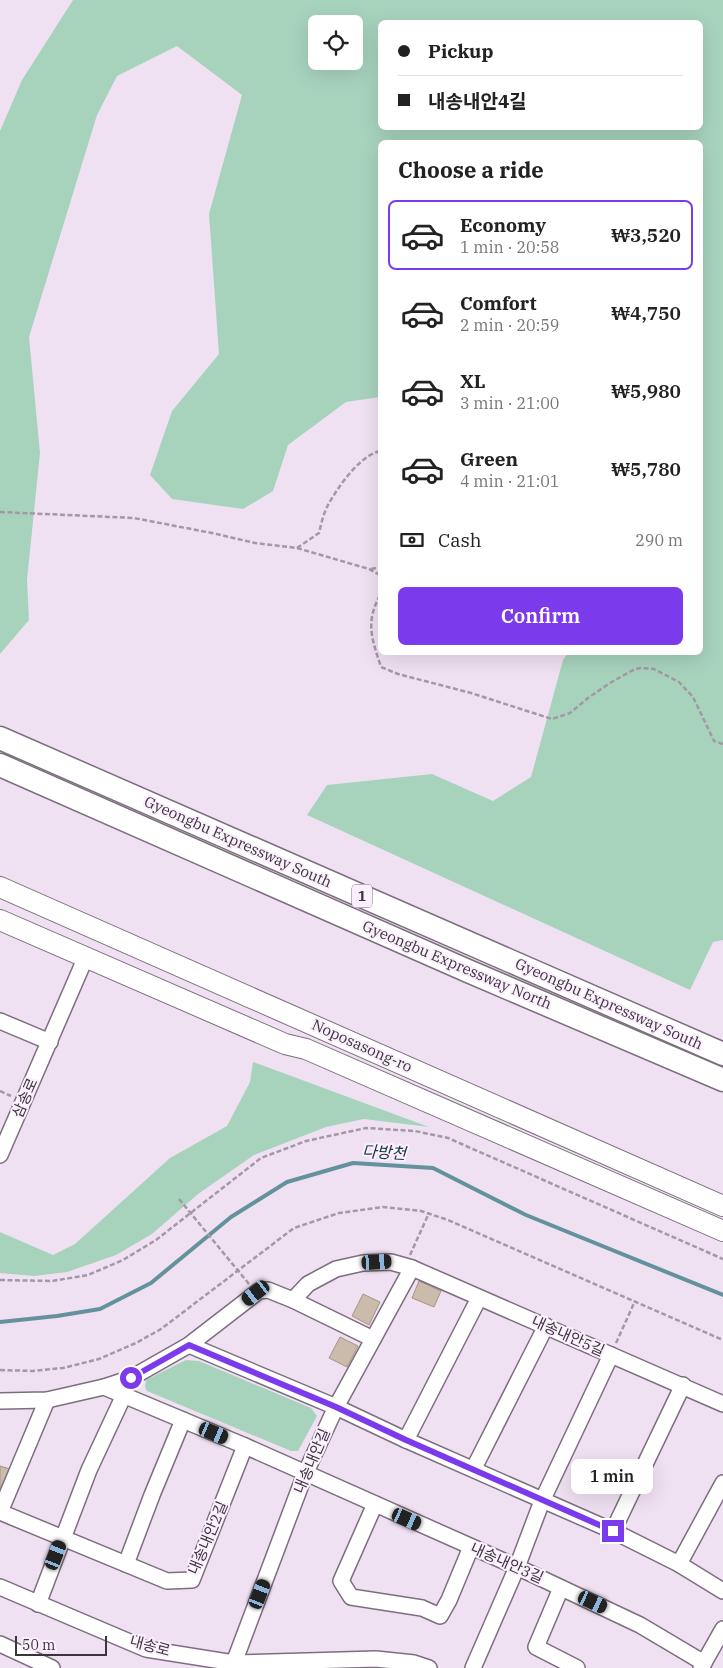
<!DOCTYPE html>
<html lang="en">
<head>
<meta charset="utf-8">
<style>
	body { margin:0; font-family:"IBM Plex Serif","Noto Sans KR",serif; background:#f6f6f6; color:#222; height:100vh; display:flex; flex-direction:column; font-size:19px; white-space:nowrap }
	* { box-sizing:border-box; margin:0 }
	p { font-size:16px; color:#767676 }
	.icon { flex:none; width:28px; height:28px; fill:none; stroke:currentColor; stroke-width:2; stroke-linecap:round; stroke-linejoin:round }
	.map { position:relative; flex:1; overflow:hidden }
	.panel { position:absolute; left:378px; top:140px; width:325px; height:515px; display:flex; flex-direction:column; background:#fff; border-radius:8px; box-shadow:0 5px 20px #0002 }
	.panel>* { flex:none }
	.guide { position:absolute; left:378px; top:20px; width:325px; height:110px; border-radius:8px; box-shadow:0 5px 20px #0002; display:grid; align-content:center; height:110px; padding:0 20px; background:#fff }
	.buttons { position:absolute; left:308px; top:15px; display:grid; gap:10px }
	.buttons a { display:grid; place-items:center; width:55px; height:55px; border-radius:8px; background:#fff; box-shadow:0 5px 20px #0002; font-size:25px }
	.scale { position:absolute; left:15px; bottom:12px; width:92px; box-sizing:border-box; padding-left:5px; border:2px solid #3a343b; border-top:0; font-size:14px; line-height:18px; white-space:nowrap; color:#3a343b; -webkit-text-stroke:4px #fbeffd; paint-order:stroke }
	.end { position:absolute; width:22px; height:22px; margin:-11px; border:6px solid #7c3aed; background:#fff; box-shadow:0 0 0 2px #fff }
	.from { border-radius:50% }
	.bubble { position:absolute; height:35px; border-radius:8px; background:#fff; box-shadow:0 5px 20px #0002; font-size:16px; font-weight:600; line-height:35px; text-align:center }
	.car { position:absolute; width:15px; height:30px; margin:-15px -8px; border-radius:6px; box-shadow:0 0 4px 1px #0007; background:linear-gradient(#222 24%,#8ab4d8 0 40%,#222 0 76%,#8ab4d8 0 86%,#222 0) }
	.guide b { display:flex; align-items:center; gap:18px; height:48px; font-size:19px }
	.guide b+b { border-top:1px solid #e0e0e0 }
	.guide i { width:12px; height:12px; background:#222 }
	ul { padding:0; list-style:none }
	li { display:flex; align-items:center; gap:15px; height:70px; margin:0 10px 8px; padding:0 10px; border:2px solid transparent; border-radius:8px }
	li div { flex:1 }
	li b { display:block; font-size:19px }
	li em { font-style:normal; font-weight:600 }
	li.active { border-color:#7c3aed }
	li>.icon { width:45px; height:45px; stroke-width:1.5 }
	h2 { padding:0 20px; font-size:22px; line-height:60px }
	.pay { display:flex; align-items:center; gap:12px; height:55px; padding:0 20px; font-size:19px }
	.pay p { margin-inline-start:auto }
	.cta { display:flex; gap:10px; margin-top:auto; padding:10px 20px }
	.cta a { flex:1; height:58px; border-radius:8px; background:#7c3aed; color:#fff; font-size:20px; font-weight:600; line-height:58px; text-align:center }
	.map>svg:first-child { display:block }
</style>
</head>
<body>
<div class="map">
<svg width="723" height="1668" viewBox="0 0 723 1668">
	<rect width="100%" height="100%" fill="#f0e1f2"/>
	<g fill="#a7d3bd" fill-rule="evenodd">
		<path d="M 73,0 L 723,0 L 723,940 L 713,942 L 690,990 L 307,815 L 327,785 L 432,774 L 493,801 L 531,777 L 563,660 L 568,653 L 700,652 L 700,142 L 380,142 L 380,397 L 346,402 L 288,445 L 273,491 L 243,509 L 172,499 L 150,475 L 172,411 L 219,354 L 209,214 L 242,95 L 177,46 L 117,76 L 97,115 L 29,337 L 40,453 L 27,580 L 29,620 L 0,654 L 0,131 L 22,80 ZM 700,22 L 700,128 L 380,128 L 380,22 ZM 316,24 L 354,24 L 354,61 L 316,61 Z"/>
		<polygon points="253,1062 429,1127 364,1119 326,1127 254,1155 198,1194 152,1234 116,1255 67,1272 34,1276 0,1273 0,1232 53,1255 75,1244 170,1158 227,1126 250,1082"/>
		<polygon points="186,1360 199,1361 311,1408 317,1416 298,1451 291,1451 147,1391 145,1387 146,1380"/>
	</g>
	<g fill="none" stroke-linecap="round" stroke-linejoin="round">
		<polyline stroke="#63929c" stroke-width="4" points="0,1322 57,1316 100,1309 151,1283 231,1217 287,1182 353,1163 433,1168 526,1215 723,1295"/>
	</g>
	<g fill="#cbbbab" stroke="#a59586">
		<polygon points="419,1281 441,1291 434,1307 412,1298"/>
		<polygon points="363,1294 380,1302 369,1325 352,1316"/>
		<polygon points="340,1337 358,1346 347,1367 329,1358"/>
		<polygon points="0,1466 10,1469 0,1494"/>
	</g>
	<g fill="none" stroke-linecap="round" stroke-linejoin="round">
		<g stroke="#7c6e7e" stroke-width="18">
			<g id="minor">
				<polyline points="0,1021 50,1042"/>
				<polyline points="0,1155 85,959"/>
				<polyline points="293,1300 373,1339"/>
				<polyline points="189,1345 336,1407 406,1440 613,1531 679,1564 723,1591"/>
				<polyline points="104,1387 131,1378 189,1345 259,1291 268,1290 293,1300 308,1284 336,1269 363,1263 391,1262 412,1268 723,1404"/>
				<polyline points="0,1401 47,1400 104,1387 245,1446 517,1567 640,1625 704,1663"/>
				<polyline points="406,1440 479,1298"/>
				<polyline points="474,1468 546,1326"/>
				<polyline points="375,1504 341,1581 351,1597 422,1608 440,1616 449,1600 471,1547"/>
				<polyline points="0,1512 167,1581 192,1580 245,1446"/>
				<polyline points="0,1512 47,1400"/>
				<polyline points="613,1531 683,1385"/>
				<polyline points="126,1564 152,1495 183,1420"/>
				<polyline points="679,1564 723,1483"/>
				<polyline points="0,1587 146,1649 234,1663 376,1659 414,1663 429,1668"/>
				<polyline points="561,1588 536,1647 577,1668"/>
				<polyline points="38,1604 89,1470 124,1395"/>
				<polyline points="0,1644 52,1668"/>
				<polyline points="232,1668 305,1474 336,1407 412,1268"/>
				<polyline points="473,1668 517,1567 542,1501 611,1355"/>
				<polyline points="701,1668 723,1629"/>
			</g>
		</g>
		<g stroke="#7c6e7e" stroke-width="22">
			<g id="major">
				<polyline points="0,887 723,1206"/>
				<polyline points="0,920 285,1044 306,1049 723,1231"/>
			</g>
		</g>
		<g stroke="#7c6e7e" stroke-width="25">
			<g id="highway">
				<polyline points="0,738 723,1054"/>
				<polyline points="0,765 468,971 723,1080"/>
			</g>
		</g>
		<g stroke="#a398a5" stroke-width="2.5" stroke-dasharray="5 2.5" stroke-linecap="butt">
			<polyline points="0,512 134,518 212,533 255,543 297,548 369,569 380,575"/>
			<path d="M 297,548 L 319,533 C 321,525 323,515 327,507 C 337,488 359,456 380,451"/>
			<polyline points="371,569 380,567"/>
			<path d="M 380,595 C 365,623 372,639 381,667 L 398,674 L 471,693 L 552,719 L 570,713 L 588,698 L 610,683 L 633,670 L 640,668 L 654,669 L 679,682 L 693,697 L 714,741 L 723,744"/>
			<polyline points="0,1091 11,1096"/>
			<polyline points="179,1199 249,1284"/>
			<polyline points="410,1255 429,1213"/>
			<polyline points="0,1280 52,1281 88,1275 123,1260 156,1240 261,1158 306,1141 366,1128 415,1131 448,1138 723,1259"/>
			<polyline points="616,1343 635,1301"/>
			<polyline points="0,1370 33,1371 63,1368 99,1359 136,1343 161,1329 294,1228 339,1213 383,1207 421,1211 448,1220 723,1340"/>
		</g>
		<use href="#minor" stroke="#fff" stroke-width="15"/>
		<use href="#major" stroke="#fff" stroke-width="20"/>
		<use href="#highway" stroke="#fff" stroke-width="22"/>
	</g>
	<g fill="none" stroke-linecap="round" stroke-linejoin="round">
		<polyline stroke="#7c3aed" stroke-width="6" points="131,1378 189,1345 336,1407 406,1440 613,1531"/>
	</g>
	<g text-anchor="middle" stroke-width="4" stroke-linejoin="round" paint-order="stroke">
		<rect fill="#fbeffd" stroke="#746c75" stroke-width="1" x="352" y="884.5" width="20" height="23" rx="4"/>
		<g font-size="14" font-weight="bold" fill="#3a343b">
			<text x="362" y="901">1</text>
		</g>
		<g font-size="15" fill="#3a343b" stroke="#fbeffd">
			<text transform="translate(238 842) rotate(24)" y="5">Gyeongbu Expressway South</text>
			<text transform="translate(457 965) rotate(23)" y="5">Gyeongbu Expressway North</text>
			<text transform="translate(609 1004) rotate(24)" y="5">Gyeongbu Expressway South</text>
			<text transform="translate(362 1046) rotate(24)" y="5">Noposasong-ro</text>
			<text transform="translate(25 1098) rotate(-66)" y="5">삼송로</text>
			<text transform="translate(568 1336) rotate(24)" y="5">내송내안5길</text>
			<text transform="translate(312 1461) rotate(-67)" y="5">내송내안길</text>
			<text transform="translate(208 1538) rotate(-67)" y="5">내송내안2길</text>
			<text transform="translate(507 1563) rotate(24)" y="5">내송내안3길</text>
			<text transform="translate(150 1646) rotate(15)" y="5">내송로</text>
		</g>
		<g font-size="16" font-style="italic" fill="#16393e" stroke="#fbeffd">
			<text transform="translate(384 1152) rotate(3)" y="6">다방천</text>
		</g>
	</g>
</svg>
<div class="buttons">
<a><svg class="icon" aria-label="locate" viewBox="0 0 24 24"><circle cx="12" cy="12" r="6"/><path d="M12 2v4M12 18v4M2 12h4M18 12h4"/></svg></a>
</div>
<div class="scale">50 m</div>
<i class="end from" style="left:131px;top:1378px"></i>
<i class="end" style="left:613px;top:1531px"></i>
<div class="bubble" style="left:571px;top:1459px;width:82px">1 min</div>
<i class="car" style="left:377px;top:1262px;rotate:87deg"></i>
<i class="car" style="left:256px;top:1293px;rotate:232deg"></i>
<i class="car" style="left:214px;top:1433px;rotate:113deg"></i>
<i class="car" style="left:407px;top:1519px;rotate:114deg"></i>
<i class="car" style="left:56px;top:1555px;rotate:21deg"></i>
<i class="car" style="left:260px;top:1594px;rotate:21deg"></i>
<i class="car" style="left:593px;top:1602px;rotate:115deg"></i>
<div class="guide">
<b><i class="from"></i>Pickup</b>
<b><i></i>내송내안4길</b>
</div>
<section class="panel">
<h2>Choose a ride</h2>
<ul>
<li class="active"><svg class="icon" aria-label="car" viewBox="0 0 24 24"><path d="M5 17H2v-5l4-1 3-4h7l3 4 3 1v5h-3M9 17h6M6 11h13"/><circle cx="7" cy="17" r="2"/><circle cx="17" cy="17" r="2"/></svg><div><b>Economy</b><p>1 min · 20:58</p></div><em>₩3,520</em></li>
<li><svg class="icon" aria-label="car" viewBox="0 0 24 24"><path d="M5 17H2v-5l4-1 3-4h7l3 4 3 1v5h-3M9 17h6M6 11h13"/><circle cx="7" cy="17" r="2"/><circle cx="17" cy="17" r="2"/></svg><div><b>Comfort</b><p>2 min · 20:59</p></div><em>₩4,750</em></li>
<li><svg class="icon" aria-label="car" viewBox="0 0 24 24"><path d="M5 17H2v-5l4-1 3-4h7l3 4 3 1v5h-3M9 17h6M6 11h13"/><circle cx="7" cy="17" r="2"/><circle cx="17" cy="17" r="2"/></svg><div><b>XL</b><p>3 min · 21:00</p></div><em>₩5,980</em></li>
<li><svg class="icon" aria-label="car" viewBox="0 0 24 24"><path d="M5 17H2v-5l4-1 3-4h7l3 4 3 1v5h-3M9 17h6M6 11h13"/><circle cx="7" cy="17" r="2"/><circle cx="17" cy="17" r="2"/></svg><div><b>Green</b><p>4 min · 21:01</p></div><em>₩5,780</em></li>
</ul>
<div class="pay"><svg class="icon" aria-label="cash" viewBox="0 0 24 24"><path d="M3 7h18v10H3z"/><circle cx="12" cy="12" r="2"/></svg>Cash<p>290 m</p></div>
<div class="cta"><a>Confirm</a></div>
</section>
</div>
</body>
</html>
